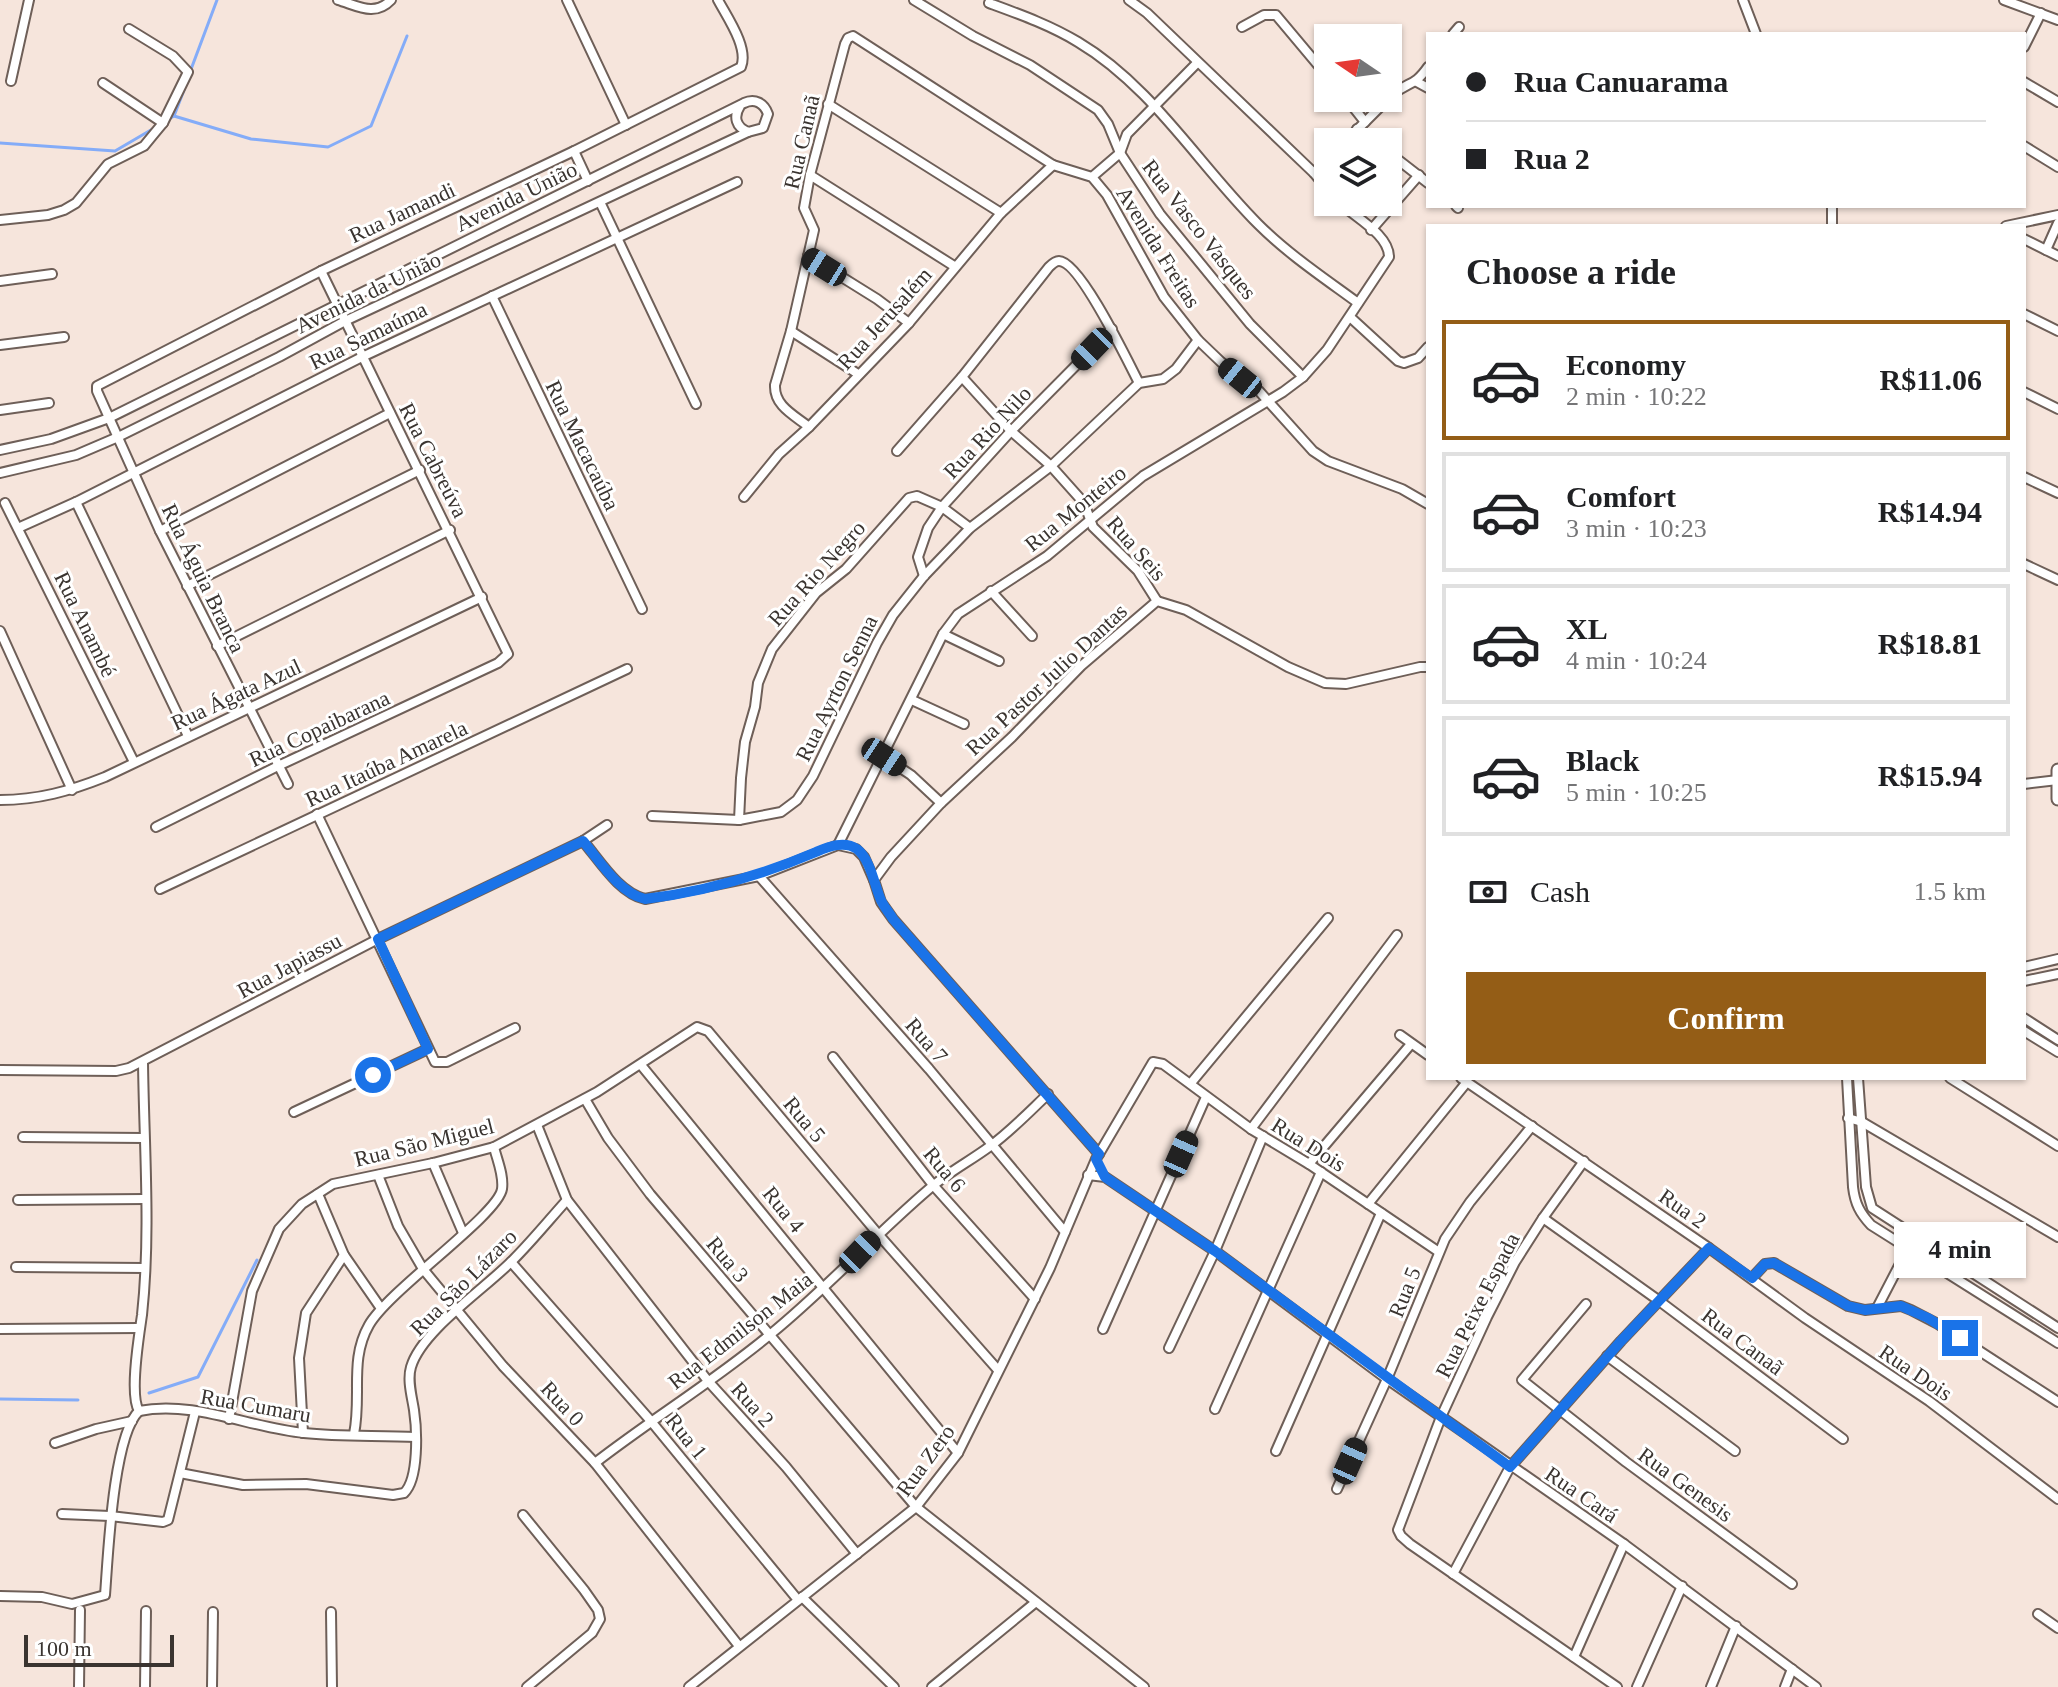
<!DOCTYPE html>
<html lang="en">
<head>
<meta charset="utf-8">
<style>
	body { margin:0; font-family:"Times New Roman",serif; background:#f2f2f2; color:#202124; height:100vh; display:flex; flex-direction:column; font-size:30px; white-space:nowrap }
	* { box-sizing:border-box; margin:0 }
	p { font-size:26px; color:#757577 }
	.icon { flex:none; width:44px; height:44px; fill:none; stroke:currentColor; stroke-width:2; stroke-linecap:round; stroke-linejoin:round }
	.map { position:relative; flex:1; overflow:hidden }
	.side { position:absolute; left:1426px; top:224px; width:600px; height:856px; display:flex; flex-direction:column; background:#fff; border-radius:0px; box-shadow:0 2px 6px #0004 }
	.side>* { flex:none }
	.top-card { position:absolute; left:1426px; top:32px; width:600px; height:176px; border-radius:0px; box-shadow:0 2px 6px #0004; display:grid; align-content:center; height:176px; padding:0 40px; background:#fff }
	.needle { width:52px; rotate:283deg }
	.tools { position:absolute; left:1314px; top:24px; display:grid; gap:16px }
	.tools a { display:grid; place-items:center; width:88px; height:88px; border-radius:0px; background:#fff; box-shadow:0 2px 6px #0004; font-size:40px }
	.scale { position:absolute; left:24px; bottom:20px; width:150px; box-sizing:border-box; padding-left:8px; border:4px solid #3a3430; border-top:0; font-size:22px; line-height:28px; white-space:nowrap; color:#3a3430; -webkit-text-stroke:6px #fff; paint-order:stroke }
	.end { position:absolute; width:36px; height:36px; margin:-18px; border:10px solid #1a73e8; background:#fff; box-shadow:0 0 0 4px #fff }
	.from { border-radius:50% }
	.bubble { position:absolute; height:56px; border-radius:0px; background:#fff; box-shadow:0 2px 6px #0004; font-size:26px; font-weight:800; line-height:56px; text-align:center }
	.car { position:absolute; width:24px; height:48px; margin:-24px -12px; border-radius:10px; box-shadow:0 0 6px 2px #0007; background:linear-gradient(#222 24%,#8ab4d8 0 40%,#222 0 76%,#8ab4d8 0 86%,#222 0) }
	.top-card b { display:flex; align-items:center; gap:28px; height:76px; font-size:30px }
	.top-card b+b { border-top:2px solid #e0e0e0 }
	.top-card i { width:20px; height:20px; background:#202124 }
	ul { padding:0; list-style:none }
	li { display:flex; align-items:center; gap:24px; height:120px; margin:0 16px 12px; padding:0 24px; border:4px solid #e0e0e0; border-radius:0px }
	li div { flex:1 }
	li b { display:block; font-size:30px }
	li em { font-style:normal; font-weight:800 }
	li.active { border-color:#945d16 }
	li>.icon { width:72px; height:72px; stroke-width:1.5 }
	h2 { padding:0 40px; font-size:36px; line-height:96px }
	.pay { display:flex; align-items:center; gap:20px; height:88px; padding:0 40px; font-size:30px }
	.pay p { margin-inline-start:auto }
	.button { display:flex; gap:16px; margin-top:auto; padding:16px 40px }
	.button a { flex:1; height:92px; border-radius:0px; background:#945d16; color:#fff; font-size:32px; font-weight:800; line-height:92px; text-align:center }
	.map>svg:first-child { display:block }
</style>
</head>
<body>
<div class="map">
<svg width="2058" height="1687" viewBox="0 0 2058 1687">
	<rect width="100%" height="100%" fill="#f6e5dc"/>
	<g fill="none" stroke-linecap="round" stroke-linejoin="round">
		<g stroke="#84acf8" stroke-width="3">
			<polyline points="190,72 217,0"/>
			<polyline points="174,116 184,90"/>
			<polyline points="169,119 174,116 251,139 328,147 371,126 407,36"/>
			<polyline points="0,143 115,151 156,127"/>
			<polyline points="149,1393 198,1377 257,1260"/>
			<polyline points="0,1399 78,1400"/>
		</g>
		<g stroke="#6e5f58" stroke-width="12">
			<g id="street">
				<path d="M 338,0 C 358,6 375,17 391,0"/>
				<polyline points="567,0 626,125"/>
				<polyline points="914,0 973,36 1030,65 1098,110 1108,124 1120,153 1160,214 1250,324 1303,377"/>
				<polyline points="1129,0 1147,13 1314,173 1328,190"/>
				<polyline points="1743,0 1756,34"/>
				<polyline points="2004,0 2058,20"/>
				<path d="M 989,3 C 1019,14 1050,25 1078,42 C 1152,86 1198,164 1258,224 C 1288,254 1324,278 1358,303"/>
				<polyline points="1242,27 1264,15 1276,15 1328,77"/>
				<polyline points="1453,34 1459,27"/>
				<polyline points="2024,47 2041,13"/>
				<polyline points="11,81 29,0"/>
				<polyline points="1417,82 1428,88"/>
				<polyline points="2024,82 2058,102"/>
				<polyline points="103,83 163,123"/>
				<polyline points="1346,98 1365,122"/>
				<polyline points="828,104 1001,213"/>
				<polyline points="1357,129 1374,142"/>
				<path d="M 1345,142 L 1392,95 C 1409,81 1414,87 1428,67"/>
				<polyline points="2024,146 2058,167"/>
				<polyline points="574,151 588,181"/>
				<polyline points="1388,152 1428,183"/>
				<polyline points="1314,173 1328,159"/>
				<polyline points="810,175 954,266"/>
				<polyline points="1092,177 1120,153 1127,134 1197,63"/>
				<polyline points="600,202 696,404"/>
				<polyline points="1456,206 1458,208"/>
				<polyline points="1832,206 1832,226"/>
				<polyline points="0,220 48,215 64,210 76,203 108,164 144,146 153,135 163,123 188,72 173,56 129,29"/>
				<polyline points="2006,226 2058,215"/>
				<polyline points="1371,230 1419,175"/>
				<polyline points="2024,239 2058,256"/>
				<polyline points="2046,250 2058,223"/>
				<polyline points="808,256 877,299 909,323"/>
				<polyline points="0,281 52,274"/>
				<polyline points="492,296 642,609"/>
				<polyline points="2024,314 2058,331"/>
				<polyline points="1350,317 1398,361 1404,363 1418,358 1428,347"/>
				<polyline points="791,331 858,374"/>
				<polyline points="0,345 64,337"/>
				<polyline points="962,377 1011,431 1051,466 1084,503 1093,527 1138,571 1157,601"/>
				<polyline points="2024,392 2058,409"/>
				<polyline points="0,410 49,403"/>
				<path d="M 809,427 C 794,415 774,406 775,385 L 791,331 L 814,230 L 804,208 L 810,175 L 845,44 L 848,38 L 853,36 L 1053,165 L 1092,177 L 1107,195 L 1164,297 L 1198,340 L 1221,362 L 1259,391 L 1313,451 L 1328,461 L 1402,489 L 1428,504"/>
				<path d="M 0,450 L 51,439 L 109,418 L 744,103 C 755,98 764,103 768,114 L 763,128 L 748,132 C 736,127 733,117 740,106"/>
				<path d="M 897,451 L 962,377 L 1049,267 C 1052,264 1055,261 1059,261 C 1080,261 1129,364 1139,383"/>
				<polyline points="0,473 76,455 118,437 279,357 345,321 748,132"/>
				<polyline points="2024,477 2058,493"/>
				<polyline points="744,497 779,454 809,427 909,323 1001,213 1053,165"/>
				<polyline points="76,502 188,736"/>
				<polyline points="5,503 134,762"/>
				<polyline points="18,528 76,502 362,357 737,182"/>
				<polyline points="160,531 390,413"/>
				<polyline points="2024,564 2058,580"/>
				<polyline points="924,576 918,557 928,528 942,507 1011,431 1112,329"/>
				<polyline points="187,586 420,470"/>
				<polyline points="991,591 1032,636"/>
				<polyline points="0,631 72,790"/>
				<polyline points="943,634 999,661"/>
				<polyline points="217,646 450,530"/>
				<polyline points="912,700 964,724"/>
				<polyline points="884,757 911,775 941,803"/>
				<path d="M 288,784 L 160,531 L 97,391 L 97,386 L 321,271 L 574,151 L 741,67 C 749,48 727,17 718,0"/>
				<polyline points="2024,784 2058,780"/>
				<path d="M 0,800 C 38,800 70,791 105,777 L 482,597"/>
				<polyline points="317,814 435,1062 447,1062 515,1028"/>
				<polyline points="652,816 739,820 781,812 797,800 813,776 877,643 893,615 924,576 970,528 1051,466 1139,383 1163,379 1176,369 1198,340"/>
				<polyline points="739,820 741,778 745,742 755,707 758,683 772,649 816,593 846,569 909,498 917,496 942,507 970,528"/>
				<polyline points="156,827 278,766 498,663 508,654 321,271"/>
				<path d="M 583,841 C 600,861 619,893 645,899 L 759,876 L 838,845 L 856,849 L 864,857 L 874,880"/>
				<path d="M 838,845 L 943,634 L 958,614 L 1047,556 L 1143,476 L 1283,392 L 1303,377 L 1327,350 L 1389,257 C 1389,234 1354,217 1339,202"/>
				<polyline points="759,876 929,1069 1065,1232"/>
				<polyline points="160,889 627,669"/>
				<polyline points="2024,967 2058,959"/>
				<polyline points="2024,981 2058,974"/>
				<polyline points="2024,1018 2058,1040"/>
				<polyline points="2024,1031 2058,1052"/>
				<polyline points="1400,1035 1428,1055"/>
				<polyline points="833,1057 933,1185 1035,1299"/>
				<polyline points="641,1065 958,1453"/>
				<polyline points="0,1070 116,1071 129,1068 378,939 583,841 607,825"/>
				<polyline points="1461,1078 1709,1248 1805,1318 1929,1401 2058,1499"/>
				<path d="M 1847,1078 L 1853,1187 C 1855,1204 1860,1213 1871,1225 L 2058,1343"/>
				<polyline points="1858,1078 1866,1187 1872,1208 2058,1328"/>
				<polyline points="1950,1078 2058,1146"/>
				<polyline points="1191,1083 1328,918"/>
				<polyline points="585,1099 608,1138 650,1194 916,1507 1144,1687"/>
				<polyline points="294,1112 428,1049"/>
				<polyline points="1848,1118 1862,1122 2058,1237"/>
				<polyline points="537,1125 567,1200 708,1381 786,1467 857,1554"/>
				<polyline points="1251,1129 1397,935"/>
				<polyline points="23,1137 144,1138"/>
				<polyline points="1099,1154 893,919 881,902 874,880 891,857 941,803 1012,737 1081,666 1157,601 1186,610 1288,667 1325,683 1346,684 1420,667 1428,667"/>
				<polyline points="1584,1161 1543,1218 1515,1262 1487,1317 1441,1417 1398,1530 1401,1536 1410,1544 1617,1687"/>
				<polyline points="433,1163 463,1233"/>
				<polyline points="1309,1164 1411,1044"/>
				<polyline points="378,1175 398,1226 423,1269 503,1366 595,1463 739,1646"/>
				<polyline points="1088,1175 1105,1177 1215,1251 1387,1379 1624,1544 1816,1687"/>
				<polyline points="318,1194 344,1255 380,1307"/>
				<polyline points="18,1200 145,1199"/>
				<polyline points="1368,1204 1467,1082"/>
				<polyline points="1543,1218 1658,1300 1843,1439"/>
				<polyline points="511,1262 650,1420 798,1600"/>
				<polyline points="16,1267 145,1268"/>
				<polyline points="1752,1278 1765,1264 1774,1263 1848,1306 1865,1310 1901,1306 1911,1310 1938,1324 2058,1402"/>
				<polyline points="1586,1304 1522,1380 1626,1462 1792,1584"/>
				<polyline points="1877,1308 1902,1260"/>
				<polyline points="0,1329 139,1328"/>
				<polyline points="1103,1329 1206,1097"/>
				<polyline points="1169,1348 1215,1251 1263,1136"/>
				<polyline points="1607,1356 1735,1451"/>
				<polyline points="1215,1409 1321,1172"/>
				<path d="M 139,1411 C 129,1395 139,1336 142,1315 C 151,1231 144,1146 143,1062"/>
				<path d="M 139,1411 C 194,1400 250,1428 304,1433 C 341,1437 379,1435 416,1437"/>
				<polyline points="229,1419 252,1291 279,1229 302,1204 333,1184 433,1163 494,1147 597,1092 697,1027 708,1031 878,1234 998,1370"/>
				<polyline points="303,1433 299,1358 306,1313 344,1255"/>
				<path d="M 354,1434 C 362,1395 349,1360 369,1325 C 389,1290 498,1215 502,1189 C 504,1175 497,1160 494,1147"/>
				<polyline points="55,1443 96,1429 132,1421"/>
				<polyline points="1276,1451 1381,1213"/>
				<path d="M 595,1463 C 653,1418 716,1380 772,1333 C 827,1288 875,1235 929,1189 C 947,1173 970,1161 989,1147 C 1010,1132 1029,1112 1048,1094"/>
				<path d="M 180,1473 L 243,1485 L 306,1484 L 393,1495 L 404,1493 C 419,1479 417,1430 414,1410 C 412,1397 407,1380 411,1367 C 422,1330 486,1288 513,1260 C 532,1241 549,1220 567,1200"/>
				<polyline points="1337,1489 1387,1379 1445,1239 1470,1202 1532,1126"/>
				<polyline points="62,1514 110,1516 163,1522 168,1520 195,1412"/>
				<polyline points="523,1515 584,1590 598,1610 600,1619 592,1633 527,1687"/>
				<polyline points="1453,1574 1510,1467 1621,1341 1709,1248"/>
				<path d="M 0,1596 L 42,1597 L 72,1604 L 105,1595 C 108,1557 113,1435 139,1411"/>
				<polyline points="802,1597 894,1687"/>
				<polyline points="331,1612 332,1687"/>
				<polyline points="2038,1614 2058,1628"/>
				<polyline points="1574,1657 1624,1544"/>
				<polyline points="79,1687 80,1610"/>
				<polyline points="145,1687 146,1611"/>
				<polyline points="212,1687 213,1612"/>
				<polyline points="689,1687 916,1507 958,1453 1050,1268 1096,1159 1153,1062 1163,1064 1251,1129 1309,1164 1439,1252"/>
				<polyline points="932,1687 1036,1602"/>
				<polyline points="1637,1687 1682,1586"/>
				<polyline points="1711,1687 1736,1626"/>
				<polyline points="1785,1687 1792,1669"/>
			</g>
		</g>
		<g stroke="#6e5f58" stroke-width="15">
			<polyline id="secondary" points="2058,770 2058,799"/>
		</g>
		<use href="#street" stroke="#fff" stroke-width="8"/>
		<use href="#secondary" stroke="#fff" stroke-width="11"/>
	</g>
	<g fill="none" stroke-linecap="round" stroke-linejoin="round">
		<path stroke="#1a73e8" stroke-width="10" d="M 373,1075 L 428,1049 L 378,939 L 583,841 C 600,861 619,893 645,899 C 704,892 762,875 816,852 C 828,847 844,840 857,849 C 870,859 874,883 880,898 C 883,906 889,912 893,919 L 1099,1154 L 1096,1159 L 1105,1177 L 1215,1251 L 1510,1467 L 1621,1341 L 1709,1248 L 1752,1278 L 1765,1264 L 1774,1263 L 1848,1306 L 1865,1310 L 1901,1306 L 1928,1318 L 1960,1338"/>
	</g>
	<g text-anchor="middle" stroke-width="6" stroke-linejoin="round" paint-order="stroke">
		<g font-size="22" fill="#3a3430" stroke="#fff">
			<text transform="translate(801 142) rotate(-77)" y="8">Rua Canaã</text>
			<text transform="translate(516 196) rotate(-26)" y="8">Avenida União</text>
			<text transform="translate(402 212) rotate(-25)" y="8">Rua Jamandi</text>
			<text transform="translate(1200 229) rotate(52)" y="8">Rua Vasco Vasques</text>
			<text transform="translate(1159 247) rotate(58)" y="8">Avenida Freitas</text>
			<text transform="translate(368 292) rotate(-26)" y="8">Avenida da União</text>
			<text transform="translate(884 318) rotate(-48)" y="8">Rua Jerusalém</text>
			<text transform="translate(368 335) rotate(-26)" y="8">Rua Samaúma</text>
			<text transform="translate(987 432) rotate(-47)" y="8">Rua Rio Nilo</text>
			<text transform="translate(583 445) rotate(64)" y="8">Rua Macacaúba</text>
			<text transform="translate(434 460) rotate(63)" y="8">Rua Cabreúva</text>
			<text transform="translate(1075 508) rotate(-39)" y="8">Rua Monteiro</text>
			<text transform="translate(1137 548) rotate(49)" y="8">Rua Seis</text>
			<text transform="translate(816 573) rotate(-48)" y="8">Rua Rio Negro</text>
			<text transform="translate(204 578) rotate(64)" y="8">Rua Águia Branca</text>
			<text transform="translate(86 624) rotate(64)" y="8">Rua Anambé</text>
			<text transform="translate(1046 679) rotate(-43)" y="8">Rua Pastor Julio Dantas</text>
			<text transform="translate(836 688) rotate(-64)" y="8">Rua Ayrton Senna</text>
			<text transform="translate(236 694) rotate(-25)" y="8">Rua Ágata Azul</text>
			<text transform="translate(319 728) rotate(-25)" y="8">Rua Copaibarana</text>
			<text transform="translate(386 763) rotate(-25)" y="8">Rua Itaúba Amarela</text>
			<text transform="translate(289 965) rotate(-28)" y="8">Rua Japiassu</text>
			<text transform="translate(927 1040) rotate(49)" y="8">Rua 7</text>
			<text transform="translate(805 1119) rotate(50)" y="8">Rua 5</text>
			<text transform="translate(424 1142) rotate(-14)" y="8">Rua São Miguel</text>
			<text transform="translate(1309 1144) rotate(32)" y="8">Rua Dois</text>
			<text transform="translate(945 1169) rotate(50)" y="8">Rua 6</text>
			<text transform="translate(1683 1208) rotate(35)" y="8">Rua 2</text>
			<text transform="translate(784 1209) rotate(51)" y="8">Rua 4</text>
			<text transform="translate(728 1259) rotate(50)" y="8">Rua 3</text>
			<text transform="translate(463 1282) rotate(-45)" y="8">Rua São Lázaro</text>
			<text transform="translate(1404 1292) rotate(-68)" y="8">Rua 5</text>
			<text transform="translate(1477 1305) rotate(-63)" y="8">Rua Peixe Espada</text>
			<text transform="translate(740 1330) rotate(-38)" y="8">Rua Edmilson Maia</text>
			<text transform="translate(1743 1341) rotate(37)" y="8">Rua Canaã</text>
			<text transform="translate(1916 1372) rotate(34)" y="8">Rua Dois</text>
			<text transform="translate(563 1403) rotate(47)" y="8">Rua 0</text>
			<text transform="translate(753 1404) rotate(48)" y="8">Rua 2</text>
			<text transform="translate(256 1405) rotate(10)" y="8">Rua Cumaru</text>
			<text transform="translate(687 1436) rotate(51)" y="8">Rua 1</text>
			<text transform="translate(925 1460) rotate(-54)" y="8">Rua Zero</text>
			<text transform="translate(1686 1484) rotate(36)" y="8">Rua Genesis</text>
			<text transform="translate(1582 1494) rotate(34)" y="8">Rua Cará</text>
		</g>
	</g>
</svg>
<div class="tools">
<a><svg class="needle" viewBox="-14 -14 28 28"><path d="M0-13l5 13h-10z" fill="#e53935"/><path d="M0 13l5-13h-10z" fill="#757577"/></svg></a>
<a><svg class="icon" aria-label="layers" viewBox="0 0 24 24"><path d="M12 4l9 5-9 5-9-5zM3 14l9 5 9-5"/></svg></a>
</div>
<div class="scale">100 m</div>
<i class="end from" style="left:373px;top:1075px"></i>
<i class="end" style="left:1960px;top:1338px"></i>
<div class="bubble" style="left:1894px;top:1222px;width:132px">4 min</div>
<i class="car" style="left:824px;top:267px;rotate:302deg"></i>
<i class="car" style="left:1092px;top:349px;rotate:224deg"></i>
<i class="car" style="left:1240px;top:378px;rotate:309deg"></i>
<i class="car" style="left:884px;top:757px;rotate:123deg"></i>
<i class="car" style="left:1181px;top:1154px;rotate:24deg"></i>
<i class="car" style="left:860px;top:1252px;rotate:44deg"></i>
<i class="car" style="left:1350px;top:1461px;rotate:24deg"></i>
<div class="top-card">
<b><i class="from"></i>Rua Canuarama</b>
<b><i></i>Rua 2</b>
</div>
<section class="side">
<h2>Choose a ride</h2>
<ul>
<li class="active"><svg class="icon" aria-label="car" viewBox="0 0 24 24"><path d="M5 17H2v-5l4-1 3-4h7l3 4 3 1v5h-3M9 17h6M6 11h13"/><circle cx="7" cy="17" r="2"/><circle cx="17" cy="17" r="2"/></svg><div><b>Economy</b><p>2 min · 10:22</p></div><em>R$11.06</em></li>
<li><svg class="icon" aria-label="car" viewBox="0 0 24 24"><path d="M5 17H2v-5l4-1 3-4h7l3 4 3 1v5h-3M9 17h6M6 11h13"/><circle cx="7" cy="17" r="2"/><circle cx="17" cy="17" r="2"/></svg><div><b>Comfort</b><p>3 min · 10:23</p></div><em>R$14.94</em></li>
<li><svg class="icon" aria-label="car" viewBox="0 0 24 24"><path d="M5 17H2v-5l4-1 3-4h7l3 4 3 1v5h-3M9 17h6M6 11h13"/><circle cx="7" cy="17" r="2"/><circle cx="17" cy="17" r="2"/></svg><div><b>XL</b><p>4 min · 10:24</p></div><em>R$18.81</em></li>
<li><svg class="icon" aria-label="car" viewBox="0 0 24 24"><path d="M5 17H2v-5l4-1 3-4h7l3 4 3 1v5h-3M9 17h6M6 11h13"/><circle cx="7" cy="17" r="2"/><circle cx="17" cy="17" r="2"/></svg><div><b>Black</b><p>5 min · 10:25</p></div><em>R$15.94</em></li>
</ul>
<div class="pay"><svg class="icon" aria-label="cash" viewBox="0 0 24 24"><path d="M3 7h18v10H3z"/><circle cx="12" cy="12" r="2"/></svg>Cash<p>1.5 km</p></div>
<div class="button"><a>Confirm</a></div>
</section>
</div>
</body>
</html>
